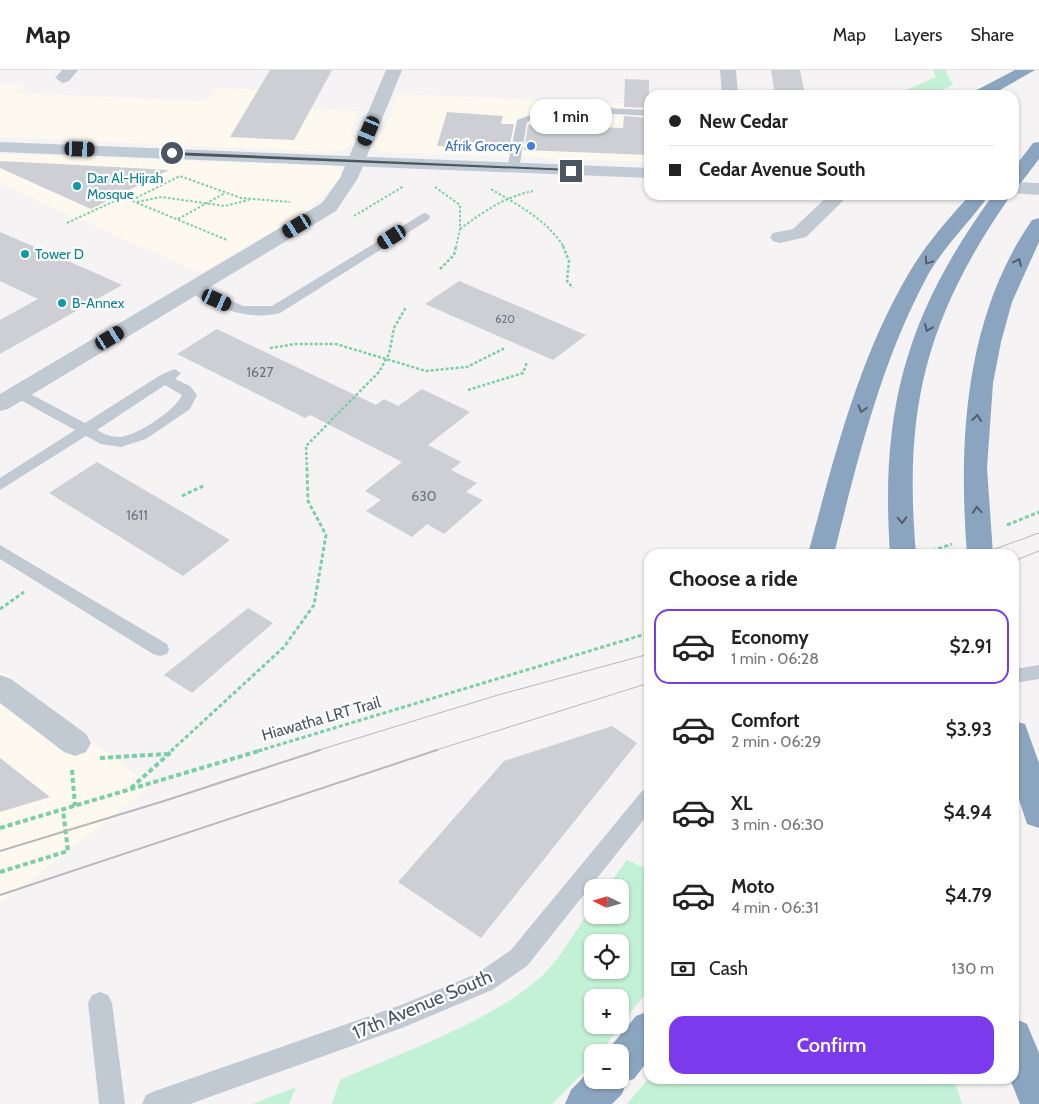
<!DOCTYPE html>
<html lang="en">
<head>
<meta charset="utf-8">
<style>
	body { margin:0; font-family:Cabin,sans-serif; background:#f2f2f2; color:#222; height:100vh; display:flex; flex-direction:column; font-size:19px; white-space:nowrap }
	* { box-sizing:border-box; margin:0 }
	p { font-size:16px; color:#767676 }
	.icon { flex:none; width:28px; height:28px; fill:none; stroke:currentColor; stroke-width:2; stroke-linecap:round; stroke-linejoin:round }
	.map { position:relative; flex:1; overflow:hidden }
	.details { position:absolute; left:644px; top:479px; width:375px; height:535px; display:flex; flex-direction:column; background:#fff; border-radius:15px; box-shadow:0 1px 4px #0004 }
	.details>* { flex:none }
	.hud { position:absolute; left:644px; top:20px; width:375px; height:110px; border-radius:15px; box-shadow:0 1px 4px #0004; display:grid; align-content:center; height:110px; padding:0 25px; background:#fff }
	.needle { width:32px; rotate:275deg }
	.tools { position:absolute; left:584px; top:809px; display:grid; gap:10px }
	.tools a { display:grid; place-items:center; width:45px; height:45px; border-radius:10px; background:#fff; box-shadow:0 1px 4px #0004; font-size:25px }
	.end { position:absolute; width:22px; height:22px; margin:-11px; border:6px solid #4a5661; background:#fff; box-shadow:0 0 0 2px #fff }
	.from { border-radius:50% }
	.bubble { position:absolute; height:35px; border-radius:15px; background:#fff; box-shadow:0 1px 4px #0004; font-size:16px; font-weight:600; line-height:35px; text-align:center }
	.car { position:absolute; width:15px; height:30px; margin:-15px -8px; border-radius:6px; box-shadow:0 0 4px 1px #0007; background:linear-gradient(#222 24%,#8ab4d8 0 40%,#222 0 76%,#8ab4d8 0 86%,#222 0) }
	.hud b { display:flex; align-items:center; gap:18px; height:48px; font-size:19px }
	.hud b+b { border-top:1px solid #e0e0e0 }
	.hud i { width:12px; height:12px; background:#222 }
	ul { padding:0; list-style:none }
	li { display:flex; align-items:center; gap:15px; height:75px; margin:0 10px 8px; padding:0 15px; border:2px solid transparent; border-radius:15px }
	li div { flex:1 }
	li b { display:block; font-size:19px }
	li em { font-style:normal; font-weight:600 }
	li.selected { border-color:#7c3aed }
	li>.icon { width:45px; height:45px; stroke-width:1.5 }
	h2 { padding:0 25px; font-size:22px; line-height:60px }
	.pay { display:flex; align-items:center; gap:12px; height:55px; padding:0 25px; font-size:19px }
	.pay p { margin-inline-start:auto }
	.primary-button { display:flex; gap:10px; margin-top:auto; padding:10px 25px }
	.primary-button a { flex:1; height:58px; border-radius:15px; background:#7c3aed; color:#fff; font-size:20px; font-weight:600; line-height:58px; text-align:center }
	header { display:flex; align-items:center; gap:30px; box-sizing:border-box; height:70px; padding:0 25px; background:#fff; border-bottom:1px solid #e0e0e0 }
	header strong { font-size:24px }
	nav { display:flex; gap:28px; margin-inline-start:auto; font-size:18px }
	.map>svg:first-child { display:block }
</style>
</head>
<body>
<header>
<strong>Map</strong>
<nav><a>Map</a><a>Layers</a><a>Share</a></nav>
</header>
<div class="map">
<svg width="1039" height="1034" viewBox="0 0 1039 1034">
	<rect width="100%" height="100%" fill="#f5f3f3"/>
	<g fill="#fdf9ef">
		<polygon points="0,14 23,14 16,23 208,31 217,18 275,20 265,37 360,41 351,60 354,70 352,74 342,80 327,82 0,67"/>
		<polygon points="398,24 649,34 649,92 381,82 373,74 374,70 384,62"/>
		<polygon points="0,84 332,96 339,100 342,106 340,111 305,142 201,203 0,114"/>
		<polygon points="0,600 151,716 0,834"/>
	</g>
	<g fill="#c3f1d5" fill-rule="evenodd">
		<path d="M 933,0 L 945,0 L 953,15 C 935,23 923,28 904,21 L 936,7 Z"/>
		<path d="M 627,790 L 649,800 L 649,919 L 600,982 L 592,982 L 591,995 L 552,1034 L 332,1034 L 340,1010 C 402,982 494,951 543,905 C 560,889 578,857 592,837 L 592,845 L 620,845 L 620,818 L 607,817 ZM 620,872 L 620,900 L 592,900 L 592,872 ZM 592,928 L 620,928 L 620,955 L 592,955 Z"/>
		<polygon points="649,1008 954,1009 962,1034 627,1034"/>
		<polygon points="296,1017 289,1034 252,1034"/>
	</g>
	<g fill="#cdcfd5">
		<polygon points="270,0 332,0 294,70 230,67"/>
		<polygon points="771,0 800,0 805,25 775,25"/>
		<polygon points="625,9 649,10 649,38 624,37"/>
		<polygon points="447,42 503,46 501,54 514,54 509,79 437,76"/>
		<polygon points="624,46 649,48 649,85 524,80 528,55 623,58"/>
		<polygon points="0,91 96,96 169,100 91,139 0,98"/>
		<polygon points="0,162 91,201 122,215 0,284 0,250 38,229 0,211"/>
		<polygon points="459,211 586,265 553,290 425,234"/>
		<polygon points="217,259 376,335 384,329 398,336 422,319 470,342 428,375 461,392 451,400 477,413 466,422 483,430 444,464 427,454 412,467 366,441 381,430 365,421 402,392 310,345 305,348 177,284"/>
		<polygon points="97,392 230,470 183,506 49,423"/>
		<polygon points="248,538 273,553 192,623 164,605"/>
		<polygon points="612,656 637,673 481,868 398,812 504,691"/>
		<polygon points="0,688 50,727 0,742"/>
	</g>
	<g fill="none" stroke-linecap="round" stroke-linejoin="round">
		<g stroke="#7ad0a6" stroke-width="2" stroke-dasharray="2.5 2" stroke-linecap="butt">
			<polyline points="435,117 460,135 460,159 456,177"/>
			<path d="M 491,119 C 518,135 547,150 564,177"/>
			<polyline points="132,130 180,106 241,128 290,132"/>
			<polyline points="137,132 161,127 225,136 249,130"/>
			<polyline points="354,146 404,116"/>
			<polyline points="178,149 225,123"/>
			<polyline points="67,153 123,127 227,170"/>
			<path d="M 460,159 C 483,142 504,127 533,121"/>
		</g>
		<g stroke="#7ad0a6" stroke-width="2.5" stroke-dasharray="3 2" stroke-linecap="butt">
			<polyline points="563,176 569,191 567,211 573,218"/>
			<polyline points="440,199 454,185 456,176"/>
			<polyline points="270,278 295,274 336,274 426,301 467,297 505,278"/>
			<polyline points="468,320 523,303 527,292"/>
			<polyline points="307,400 306,376 379,302 389,284 394,258 406,237"/>
		</g>
		<g stroke="#7ad0a6" stroke-width="3" stroke-dasharray="4 2.5" stroke-linecap="butt">
			<polyline points="182,426 205,415"/>
			<polyline points="1007,455 1039,442"/>
			<polyline points="932,481 952,474"/>
			<polyline points="0,539 24,522"/>
			<polyline points="171,681 284,577 314,535 326,465 308,431 307,399"/>
			<polyline points="258,681 649,563"/>
		</g>
		<g stroke="#7ad0a6" stroke-width="4" stroke-dasharray="5 3" stroke-linecap="butt">
			<polyline points="100,688 167,684"/>
			<polyline points="72,700 75,736"/>
			<polyline points="131,718 173,680"/>
			<polyline points="0,758 262,680"/>
			<polyline points="0,802 68,781 63,740"/>
		</g>
		<g fill="#c1cad2" fill-rule="evenodd">
			<polygon points="584,37 649,40 649,46 580,42 580,38"/>
			<polygon points="533,44 538,47 527,52 519,99 517,101 509,101 507,99 517,50"/>
			<path d="M 424,143 L 428,144 L 430,147 L 428,150 L 280,243 C 252,250 227,241 202,229 C 197,226 190,224 185,219 L 187,216 L 197,216 L 243,236 L 272,236 Z"/>
			<path d="M 174,299 L 181,303 L 175,309 L 190,316 L 197,325 L 190,339 L 146,369 L 121,377 L 101,374 L 86,366 L 0,420 L 0,408 L 75,360 L 13,326 L 11,323 L 13,320 L 23,320 L 85,353 L 159,306 ZM 165,315 L 182,325 C 176,340 135,367 119,367 C 110,367 104,364 97,360 Z"/>
			<polygon points="0,475 167,574 169,579 167,584 160,586 153,584 0,489"/>
			<polygon points="1039,595 1039,609 1014,613 1014,599"/>
			<polygon points="649,718 649,743 527,896 492,920 402,958 190,1034 142,1034 146,1025 155,1021 401,935 476,904 511,880 642,721"/>
			<polygon points="100,922 108,925 112,933 125,1034 99,1034 88,933 92,925"/>
		</g>
		<g fill="#c1cad2" fill-rule="evenodd">
			<polygon points="62,0 78,0 69,11 63,13 55,8"/>
			<polygon points="386,0 402,0 358,108 336,141 8,339 0,341 0,324 322,133 340,108"/>
			<polygon points="720,0 736,0 738,25 722,25"/>
			<polygon points="829,125 849,125 806,167 780,173 773,171 770,167 773,163 793,159"/>
			<polygon points="0,605 11,609 86,664 91,673 86,682 75,686 64,682 0,633"/>
		</g>
		<g fill="#c1cbd6" fill-rule="evenodd">
			<polygon points="0,72 649,98 649,108 0,82"/>
			<polygon points="1014,112 1039,113 1039,125 1014,123"/>
		</g>
		<g fill="#8ba5c1" fill-rule="evenodd">
			<polygon points="1015,0 1035,0 991,25 971,25 973,22"/>
			<polygon points="1039,72 1039,89 1020,114 1014,115 1014,98 1033,73"/>
			<path d="M 970,125 L 989,125 C 970,152 946,174 929,203 C 881,291 858,388 834,484 L 808,484 C 834,388 858,289 909,203 C 926,174 948,149 970,125 Z"/>
			<path d="M 993,125 L 1011,125 C 927,246 903,336 916,484 L 890,484 C 880,338 907,243 993,125 Z"/>
			<path d="M 1039,148 L 1039,172 L 1012,232 L 1001,272 L 993,313 L 987,398 L 993,484 L 967,484 C 958,370 965,247 1032,150 Z"/>
			<polygon points="1014,651 1025,654 1039,693 1039,758 1027,754 1014,714"/>
			<polygon points="649,941 649,989 634,1009 627,1011 622,1024 612,1034 565,1034 571,1020 592,998 592,1010 620,1010 620,982 606,982 636,946"/>
			<polygon points="1014,948 1027,954 1039,983 1039,1034 1020,1034 1010,1009 1014,1009"/>
		</g>
		<g stroke="#b5b8bd" stroke-width="1">
			<polyline points="981,484 1039,463"/>
			<polyline points="1014,491 1039,481"/>
			<polyline points="316,681 498,625 649,584"/>
			<polyline points="433,681 649,613"/>
		</g>
		<g stroke="#b5b8bd" stroke-width="2">
			<polyline points="0,781 164,731 320,680"/>
			<polyline points="0,825 437,680"/>
		</g>
	</g>
	<defs><path id="oneway-chevron" d="M-2-3.5L2.5 0L-2 3.5" fill="none" stroke-width="1.6" stroke-linecap="round" stroke-linejoin="round" transform="scale(1.25)"/></defs>
	<g stroke="#505e6b">
		<use href="#oneway-chevron" transform="translate(928 191) rotate(124)"/>
		<use href="#oneway-chevron" transform="translate(1018 192) rotate(-65)"/>
		<use href="#oneway-chevron" transform="translate(928 258) rotate(113)"/>
		<use href="#oneway-chevron" transform="translate(862 339) rotate(106)"/>
		<use href="#oneway-chevron" transform="translate(977 348) rotate(-83)"/>
		<use href="#oneway-chevron" transform="translate(977 440) rotate(-94)"/>
		<use href="#oneway-chevron" transform="translate(902 450) rotate(88)"/>
	</g>
	<polygon fill="#4a5661" points="171,82 571,99 574,101 172,85"/>
	<circle fill="#3f7fe0" stroke="#fff" stroke-width="2" cx="531" cy="76" r="5"/>
	<g fill="#0f9aa8" stroke="#fff" stroke-width="2">
		<circle cx="77" cy="116" r="5"/>
		<circle cx="25" cy="184" r="5"/>
		<circle cx="62" cy="233" r="5"/>
	</g>
	<g text-anchor="middle" stroke-width="4.5" stroke-linejoin="round" paint-order="stroke">
		<g font-size="11" fill="#6b747e">
			<text x="505" y="253">620</text>
		</g>
		<g font-size="14" fill="#366cbe" stroke="#fff" text-anchor="end">
			<text x="521" y="81">Afrik Grocery</text>
		</g>
		<g font-size="14" fill="#0d838f" stroke="#fff" text-anchor="start">
			<text x="87" y="113">Dar Al-Hijrah<tspan x="87" dy="16">Mosque</tspan></text>
			<text x="35" y="189">Tower D</text>
			<text x="72" y="238">B-Annex</text>
		</g>
		<g font-size="14" fill="#6b747e">
			<text x="260" y="307">1627</text>
			<text x="424" y="431">630</text>
			<text x="137" y="450">1611</text>
		</g>
		<g font-size="16" fill="#4a5661" stroke="#fff">
			<text transform="translate(321 648) rotate(-16)" y="6">Hiawatha LRT Trail</text>
		</g>
		<g font-size="19" fill="#4a5661" stroke="#fff">
			<text transform="translate(422 934) rotate(-23)" y="7">17th Avenue South</text>
		</g>
	</g>
</svg>
<div class="tools">
<a><svg class="needle" viewBox="-14 -14 28 28"><path d="M0-13l5 13h-10z" fill="#e53935"/><path d="M0 13l5-13h-10z" fill="#767676"/></svg></a>
<a><svg class="icon" aria-label="locate" viewBox="0 0 24 24"><circle cx="12" cy="12" r="6"/><path d="M12 2v4M12 18v4M2 12h4M18 12h4"/></svg></a>
<a>+</a>
<a>−</a>
</div>
<i class="end from" style="left:172px;top:83px"></i>
<i class="end" style="left:571px;top:101px"></i>
<div class="bubble" style="left:530px;top:29px;width:82px">1 min</div>
<i class="car" style="left:369px;top:61px;rotate:203deg"></i>
<i class="car" style="left:80px;top:79px;rotate:92deg"></i>
<i class="car" style="left:297px;top:156px;rotate:239deg"></i>
<i class="car" style="left:392px;top:167px;rotate:238deg"></i>
<i class="car" style="left:217px;top:230px;rotate:114deg"></i>
<i class="car" style="left:110px;top:268px;rotate:59deg"></i>
<div class="hud">
<b><i class="from"></i>New Cedar</b>
<b><i></i>Cedar Avenue South</b>
</div>
<section class="details">
<h2>Choose a ride</h2>
<ul>
<li class="selected"><svg class="icon" aria-label="car" viewBox="0 0 24 24"><path d="M5 17H2v-5l4-1 3-4h7l3 4 3 1v5h-3M9 17h6M6 11h13"/><circle cx="7" cy="17" r="2"/><circle cx="17" cy="17" r="2"/></svg><div><b>Economy</b><p>1 min · 06:28</p></div><em>$2.91</em></li>
<li><svg class="icon" aria-label="car" viewBox="0 0 24 24"><path d="M5 17H2v-5l4-1 3-4h7l3 4 3 1v5h-3M9 17h6M6 11h13"/><circle cx="7" cy="17" r="2"/><circle cx="17" cy="17" r="2"/></svg><div><b>Comfort</b><p>2 min · 06:29</p></div><em>$3.93</em></li>
<li><svg class="icon" aria-label="car" viewBox="0 0 24 24"><path d="M5 17H2v-5l4-1 3-4h7l3 4 3 1v5h-3M9 17h6M6 11h13"/><circle cx="7" cy="17" r="2"/><circle cx="17" cy="17" r="2"/></svg><div><b>XL</b><p>3 min · 06:30</p></div><em>$4.94</em></li>
<li><svg class="icon" aria-label="car" viewBox="0 0 24 24"><path d="M5 17H2v-5l4-1 3-4h7l3 4 3 1v5h-3M9 17h6M6 11h13"/><circle cx="7" cy="17" r="2"/><circle cx="17" cy="17" r="2"/></svg><div><b>Moto</b><p>4 min · 06:31</p></div><em>$4.79</em></li>
</ul>
<div class="pay"><svg class="icon" aria-label="cash" viewBox="0 0 24 24"><path d="M3 7h18v10H3z"/><circle cx="12" cy="12" r="2"/></svg>Cash<p>130 m</p></div>
<div class="primary-button"><a>Confirm</a></div>
</section>
</div>
</body>
</html>
